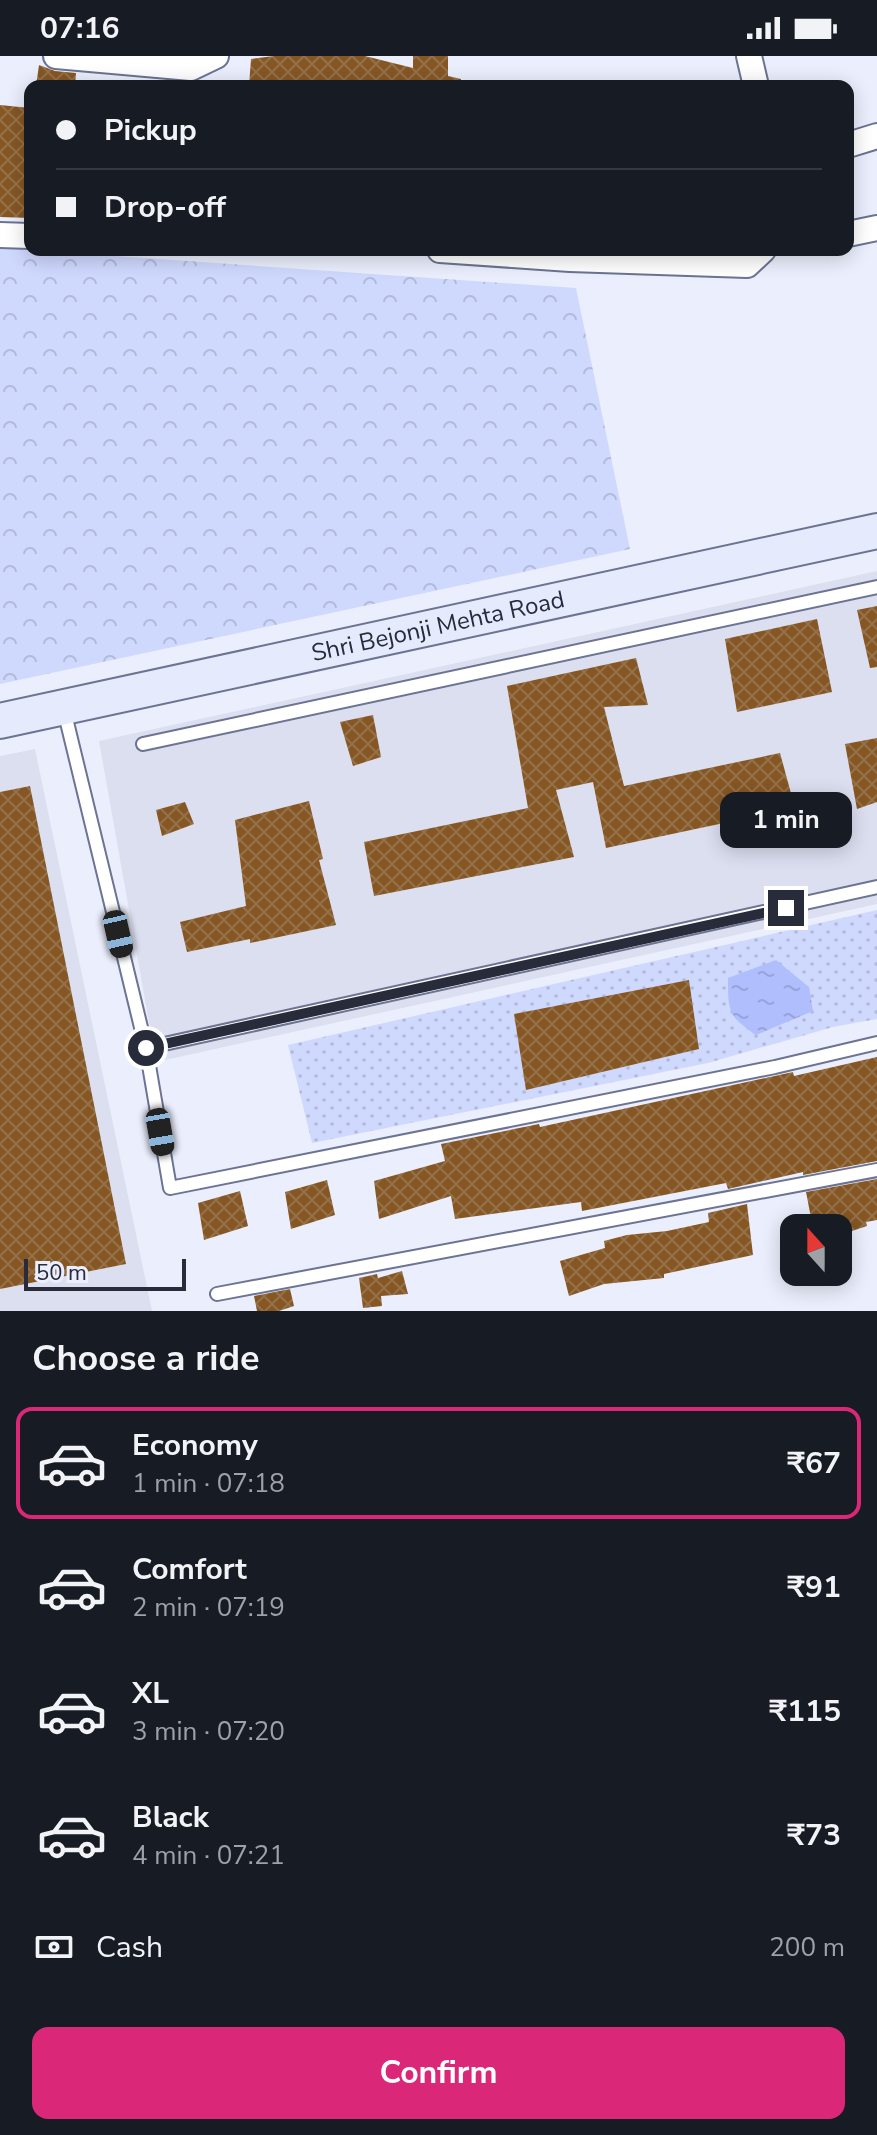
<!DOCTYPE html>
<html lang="en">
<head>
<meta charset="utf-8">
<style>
	body { margin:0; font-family:"Nunito Sans",sans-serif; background:#20242c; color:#f1f3f6; height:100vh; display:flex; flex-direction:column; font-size:30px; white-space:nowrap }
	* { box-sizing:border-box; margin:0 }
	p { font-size:26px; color:#9ea1a6 }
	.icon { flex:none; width:44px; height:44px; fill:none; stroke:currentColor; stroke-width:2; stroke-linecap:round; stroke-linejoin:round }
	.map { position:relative; height:1255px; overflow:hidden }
	.details { display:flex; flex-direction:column; background:#171b24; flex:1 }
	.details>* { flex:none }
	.guide { position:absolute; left:24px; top:24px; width:830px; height:176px; border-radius:16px; box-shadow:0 4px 20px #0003; display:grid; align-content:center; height:176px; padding:0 32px; background:#171b24 }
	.needle { width:52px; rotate:339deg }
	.controls { position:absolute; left:780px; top:1158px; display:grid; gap:16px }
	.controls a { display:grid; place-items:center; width:72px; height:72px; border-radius:16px; background:#171b24; box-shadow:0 4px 20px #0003; font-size:40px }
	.scale { position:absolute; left:24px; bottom:20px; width:162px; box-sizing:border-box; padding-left:8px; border:4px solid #282b39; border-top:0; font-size:22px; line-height:28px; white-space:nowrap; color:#282b39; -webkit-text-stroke:6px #ebeffd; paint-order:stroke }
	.end { position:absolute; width:36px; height:36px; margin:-18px; border:10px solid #282b39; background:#fff; box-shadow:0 0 0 4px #fff }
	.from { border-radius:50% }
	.bubble { position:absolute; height:56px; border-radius:16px; background:#171b24; box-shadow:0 4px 20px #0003; font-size:26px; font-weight:700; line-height:56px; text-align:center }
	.car { position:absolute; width:24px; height:48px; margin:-24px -12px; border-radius:10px; box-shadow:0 0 6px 2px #0007; background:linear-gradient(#222 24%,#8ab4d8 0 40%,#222 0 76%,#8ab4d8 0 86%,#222 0) }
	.guide b { display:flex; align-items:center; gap:28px; height:76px; font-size:30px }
	.guide b+b { border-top:2px solid #363941 }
	.guide i { width:20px; height:20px; background:#f1f3f6 }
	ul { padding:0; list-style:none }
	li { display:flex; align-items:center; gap:24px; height:112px; margin:0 16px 12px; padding:0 16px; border:4px solid transparent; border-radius:16px }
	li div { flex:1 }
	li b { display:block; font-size:30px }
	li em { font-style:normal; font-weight:700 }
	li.current { border-color:#db2777 }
	li>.icon { width:72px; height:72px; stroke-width:1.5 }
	h2 { padding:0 32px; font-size:36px; line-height:96px }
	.pay { display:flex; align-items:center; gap:20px; height:88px; padding:0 32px; font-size:30px }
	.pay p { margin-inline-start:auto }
	.action { display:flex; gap:16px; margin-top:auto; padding:16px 32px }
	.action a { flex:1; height:92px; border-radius:16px; background:#db2777; color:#fff; font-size:32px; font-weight:700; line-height:92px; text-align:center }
	.status { display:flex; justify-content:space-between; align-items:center; height:56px; padding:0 40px; background:#171b24; direction:ltr }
	.status svg { height:22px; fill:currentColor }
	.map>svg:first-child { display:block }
</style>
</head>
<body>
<div class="status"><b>07:16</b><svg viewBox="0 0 49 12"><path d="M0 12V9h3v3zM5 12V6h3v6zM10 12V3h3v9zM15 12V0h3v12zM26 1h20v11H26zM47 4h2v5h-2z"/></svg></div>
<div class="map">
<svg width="877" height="1255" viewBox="0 0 877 1255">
	<defs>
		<pattern id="forest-crowns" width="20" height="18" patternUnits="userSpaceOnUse" patternTransform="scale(2)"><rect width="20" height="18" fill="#cfd9fe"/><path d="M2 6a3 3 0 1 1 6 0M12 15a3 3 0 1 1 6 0" fill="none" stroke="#b2bada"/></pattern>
		<pattern id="park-dots" width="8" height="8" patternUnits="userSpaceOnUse" patternTransform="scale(2)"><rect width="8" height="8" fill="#cfd9fe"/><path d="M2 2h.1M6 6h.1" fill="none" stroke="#b2bada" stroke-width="1.8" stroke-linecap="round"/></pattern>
		<pattern id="water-ripples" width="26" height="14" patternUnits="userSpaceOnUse" patternTransform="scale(2)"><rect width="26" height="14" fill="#b0befe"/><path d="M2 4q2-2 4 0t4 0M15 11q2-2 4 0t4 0" fill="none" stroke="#97a3da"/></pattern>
		<pattern id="building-cross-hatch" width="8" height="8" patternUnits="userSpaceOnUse" patternTransform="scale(2)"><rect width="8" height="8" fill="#865723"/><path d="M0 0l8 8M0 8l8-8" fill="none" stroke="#94714b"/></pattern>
	</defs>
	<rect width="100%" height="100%" fill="#ebeffd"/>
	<g fill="#dbdff0">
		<polygon points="877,515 877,848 156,1006 99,685"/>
		<polygon points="35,693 152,1255 0,1255 0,700"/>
	</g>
	<polygon fill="url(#forest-crowns)" points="0,192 576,232 630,493 0,628"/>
	<polygon fill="url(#park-dots)" points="877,854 877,963 833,971 708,1007 312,1087 288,989"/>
	<path fill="url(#water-ripples)" d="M 776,904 L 809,931 L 813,955 L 756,979 C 728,960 728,956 728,922 Z"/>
	<g fill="url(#building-cross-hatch)">
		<polygon points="274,0 365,0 413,12 413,0 448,0 448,20 461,23 460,30 249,30 251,3"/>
		<polygon points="39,9 55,15 76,17 75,30 36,30"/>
		<polygon points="0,49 30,52 30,162 0,161"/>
		<polygon points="877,550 877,611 870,612 857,554"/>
		<polygon points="817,563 832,636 737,656 725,583"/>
		<polygon points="636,602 648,649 604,651 624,730 780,697 795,752 606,792 593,726 556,734 574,801 374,840 364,786 528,752 507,630"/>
		<polygon points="373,659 381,701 353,710 340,666"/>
		<polygon points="877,682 877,746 857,753 845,688"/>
		<polygon points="30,730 126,1208 0,1233 0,736"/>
		<polygon points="309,745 323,803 319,804 336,869 250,887 250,883 187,896 180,866 246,850 235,764"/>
		<polygon points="185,746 194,768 162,780 156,754"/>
		<polygon points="689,924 699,993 526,1034 514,958"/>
		<polygon points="877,1001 877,1105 803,1119 803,1116 728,1133 726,1127 582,1155 581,1146 455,1163 451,1140 379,1163 374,1125 445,1105 441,1088 539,1068 540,1071 793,1016 794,1020"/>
		<polygon points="877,1123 877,1164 866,1166 867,1170 840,1179 838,1172 813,1172 806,1136"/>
		<polygon points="327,1124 335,1159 291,1173 285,1136"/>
		<polygon points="240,1135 248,1170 204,1184 198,1147"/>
		<polygon points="747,1148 753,1199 664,1218 664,1222 604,1228 569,1240 560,1205 605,1192 604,1185 627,1179 667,1175 709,1166 708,1157"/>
		<polygon points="402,1215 408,1238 381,1240 382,1250 363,1252 359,1222 377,1218 378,1222"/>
		<polygon points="290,1233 294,1250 279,1255 257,1255 254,1240"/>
	</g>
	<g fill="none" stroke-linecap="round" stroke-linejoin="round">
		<g stroke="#6c7393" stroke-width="16">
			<g id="service">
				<polyline points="64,654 146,992 877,831"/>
				<polyline points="143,688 877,531"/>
				<polyline points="146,992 170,1132 775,1011 877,987"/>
				<polyline points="217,1238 877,1114"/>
			</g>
		</g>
		<g stroke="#6c7393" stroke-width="28">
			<g id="minor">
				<polyline points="56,0 191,12 216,0"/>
				<polyline points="749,0 756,30"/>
				<polyline points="848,89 877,80"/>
				<polyline points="848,178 877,172"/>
				<polyline points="0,179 30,180"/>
				<polyline points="440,194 570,203 747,209 763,194"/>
			</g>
		</g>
		<g stroke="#6c7393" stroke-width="38">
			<g id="secondary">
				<path id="s1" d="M 0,665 L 877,475"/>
			</g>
		</g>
		<use href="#service" stroke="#fff" stroke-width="12"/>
		<use href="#minor" stroke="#fff" stroke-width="24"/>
		<use href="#secondary" stroke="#e6eafd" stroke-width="34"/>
	</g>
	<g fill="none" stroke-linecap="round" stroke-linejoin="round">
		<polyline stroke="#282b39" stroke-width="10" points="146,992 786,852"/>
	</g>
	<g text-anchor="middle" stroke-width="8" stroke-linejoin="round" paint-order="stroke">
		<g font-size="24" fill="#282b39" stroke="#ebeffd">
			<text dy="8" stroke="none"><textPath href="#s1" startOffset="448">Shri Bejonji Mehta Road</textPath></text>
		</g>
	</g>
</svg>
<div class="controls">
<a><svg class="needle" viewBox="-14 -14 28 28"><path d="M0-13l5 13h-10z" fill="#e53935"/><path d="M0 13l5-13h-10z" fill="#9ea1a6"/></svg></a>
</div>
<div class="scale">50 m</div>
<i class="end from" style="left:146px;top:992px"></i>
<i class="end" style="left:786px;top:852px"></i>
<div class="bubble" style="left:720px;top:736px;width:132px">1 min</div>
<i class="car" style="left:118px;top:878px;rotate:167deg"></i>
<i class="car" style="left:160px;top:1076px;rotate:170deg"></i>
<div class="guide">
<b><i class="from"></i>Pickup</b>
<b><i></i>Drop-off</b>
</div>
</div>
<section class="details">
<h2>Choose a ride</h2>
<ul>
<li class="current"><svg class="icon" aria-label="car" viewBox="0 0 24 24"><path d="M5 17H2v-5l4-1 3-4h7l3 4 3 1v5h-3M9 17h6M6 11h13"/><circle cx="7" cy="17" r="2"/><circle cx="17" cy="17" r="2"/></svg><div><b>Economy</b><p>1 min · 07:18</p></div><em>₹67</em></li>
<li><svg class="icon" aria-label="car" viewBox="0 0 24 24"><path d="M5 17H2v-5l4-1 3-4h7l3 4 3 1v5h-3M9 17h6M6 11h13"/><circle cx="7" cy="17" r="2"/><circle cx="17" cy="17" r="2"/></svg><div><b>Comfort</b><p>2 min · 07:19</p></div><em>₹91</em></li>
<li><svg class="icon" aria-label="car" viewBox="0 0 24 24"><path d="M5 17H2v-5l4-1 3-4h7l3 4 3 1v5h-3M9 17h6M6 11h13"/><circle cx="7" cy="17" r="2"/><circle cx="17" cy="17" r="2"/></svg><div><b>XL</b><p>3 min · 07:20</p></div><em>₹115</em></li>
<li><svg class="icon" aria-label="car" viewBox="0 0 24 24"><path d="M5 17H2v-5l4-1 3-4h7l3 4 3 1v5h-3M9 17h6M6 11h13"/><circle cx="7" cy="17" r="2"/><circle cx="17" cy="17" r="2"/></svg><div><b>Black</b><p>4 min · 07:21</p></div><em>₹73</em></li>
</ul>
<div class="pay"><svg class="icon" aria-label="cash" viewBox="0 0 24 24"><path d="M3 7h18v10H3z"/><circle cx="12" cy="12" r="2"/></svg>Cash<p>200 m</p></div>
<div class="action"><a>Confirm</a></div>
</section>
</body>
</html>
